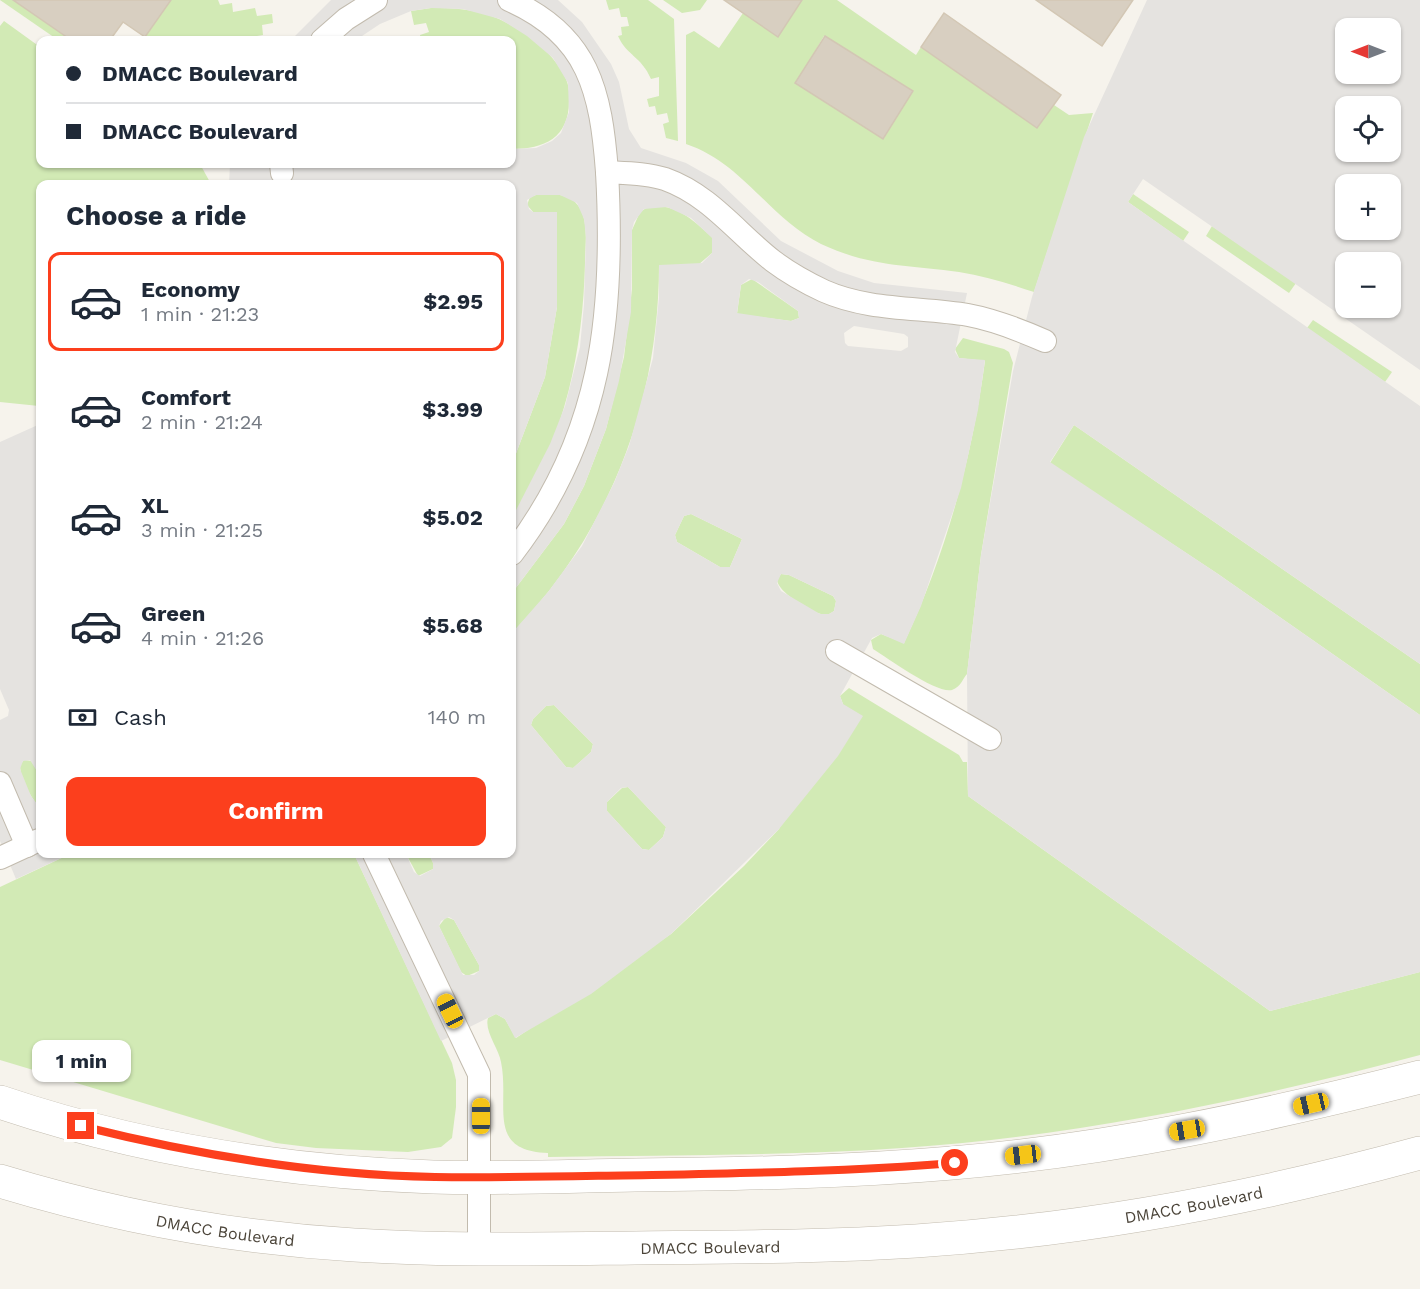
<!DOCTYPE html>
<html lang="en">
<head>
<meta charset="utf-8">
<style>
	body { margin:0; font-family:"Work Sans",sans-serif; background:#f6f6f7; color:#1f2937; height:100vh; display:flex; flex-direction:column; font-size:22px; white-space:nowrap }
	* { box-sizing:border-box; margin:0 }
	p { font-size:20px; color:#747a83 }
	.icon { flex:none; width:33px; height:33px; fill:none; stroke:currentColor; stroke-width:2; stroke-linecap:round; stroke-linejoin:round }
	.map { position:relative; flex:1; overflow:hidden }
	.sheet { position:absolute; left:36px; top:180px; width:480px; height:678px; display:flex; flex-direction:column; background:#fff; border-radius:12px; box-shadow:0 2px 4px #0004 }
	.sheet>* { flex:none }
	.top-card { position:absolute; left:36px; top:36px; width:480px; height:132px; border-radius:12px; box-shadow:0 2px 4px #0004; display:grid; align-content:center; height:132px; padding:0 30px; background:#fff }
	.needle { width:39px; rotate:270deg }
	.controls { position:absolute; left:1335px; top:18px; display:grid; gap:12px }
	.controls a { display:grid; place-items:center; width:66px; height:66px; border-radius:12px; background:#fff; box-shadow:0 2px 4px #0004; font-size:30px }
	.end { position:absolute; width:27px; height:27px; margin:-14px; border:8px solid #fc3f1d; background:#fff; box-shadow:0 0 0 3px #fff }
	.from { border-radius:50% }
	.bubble { position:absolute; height:42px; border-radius:12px; background:#fff; box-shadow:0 2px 4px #0004; font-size:20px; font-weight:700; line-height:42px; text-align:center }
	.car { position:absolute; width:18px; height:36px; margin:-18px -9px; border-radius:8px; box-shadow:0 0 4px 2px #0007; background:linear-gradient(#f5c518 24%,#345 0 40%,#f5c518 0 76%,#345 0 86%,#f5c518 0) }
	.top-card b { display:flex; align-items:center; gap:21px; height:57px; font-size:22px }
	.top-card b+b { border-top:2px solid #e0e1e3 }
	.top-card i { width:15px; height:15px; background:#1f2937 }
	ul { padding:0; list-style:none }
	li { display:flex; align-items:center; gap:18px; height:99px; margin:0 12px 9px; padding:0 18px; border:3px solid transparent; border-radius:12px }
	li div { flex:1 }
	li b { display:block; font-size:22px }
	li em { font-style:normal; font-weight:700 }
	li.active { border-color:#fc3f1d }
	li>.icon { width:54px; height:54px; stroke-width:1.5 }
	h2 { padding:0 30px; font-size:27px; line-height:72px }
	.pay { display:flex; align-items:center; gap:15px; height:66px; padding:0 30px; font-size:22px }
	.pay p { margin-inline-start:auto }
	.button { display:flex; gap:12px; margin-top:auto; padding:12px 30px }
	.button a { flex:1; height:69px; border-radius:12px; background:#fc3f1d; color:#fff; font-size:24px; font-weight:700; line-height:69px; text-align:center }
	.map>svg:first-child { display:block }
</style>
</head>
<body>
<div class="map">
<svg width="1420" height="1289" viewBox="0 0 1420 1289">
	<rect width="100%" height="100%" fill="#f6f3ec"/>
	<g fill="#d2eab5" fill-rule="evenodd">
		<polygon points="0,0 13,0 71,40 58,40"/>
		<polygon points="171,0 218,0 220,5 232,3 233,12 255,8 257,16 272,14 273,23 262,25 263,35 232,40 143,40"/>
		<path d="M 606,0 L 648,0 L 674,19 L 678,141 L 666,138 L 663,124 L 669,122 L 667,113 L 657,115 L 655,106 L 649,107 L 647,99 L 659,96 L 659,77 L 651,79 C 641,56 627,56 618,36 L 622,35 L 621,27 L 629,26 L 627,17 L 621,17 L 619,8 L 609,10 Z"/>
		<polygon points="663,0 707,0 700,10 682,13"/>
		<path d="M 802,0 L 837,0 L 916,55 L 921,47 L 1037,128 L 1054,105 L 1069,115 L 1093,113 L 1034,292 C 1010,284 984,276 959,272 C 908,265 870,267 821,244 C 769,218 743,163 686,144 L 686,35 L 694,31 L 719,48 L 743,13 L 778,36 ZM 824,36 L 912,91 L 884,138 L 796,83 Z"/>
		<path d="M 431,8 C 454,8 477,9 499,19 C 523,30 548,48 562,71 C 568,81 570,90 569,101 C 569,138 544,149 512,149 L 512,40 L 445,40 L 445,38 L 421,40 L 420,35 L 429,32 L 426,23 L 414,25 L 411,11 Z"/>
		<polygon points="4,21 40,47 40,164 200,164 211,184 40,184 39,406 0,402 0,26"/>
		<polygon points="1133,194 1189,232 1183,241 1128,202"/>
		<path d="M 536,195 C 549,195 565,192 575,202 C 590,216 585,244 585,263 C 583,351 564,445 512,518 L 512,464 L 545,377 L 557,307 L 534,213 L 527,205 L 530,197 Z"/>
		<path d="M 648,207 C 675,202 693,220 712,237 L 712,253 L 698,265 L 659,265 C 659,403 609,534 512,633 L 512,593 L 564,524 L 584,486 L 606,429 L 624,357 L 632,289 L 632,230 L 640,212 Z"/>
		<polygon points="1212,226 1296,283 1289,293 1206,236"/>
		<polygon points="752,279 798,311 799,318 791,321 737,314 741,285"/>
		<polygon points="1313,320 1392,372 1385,382 1307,328"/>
		<path d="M 963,338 L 1004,349 L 1009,352 L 1013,363 L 981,555 L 967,674 C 963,678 961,687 952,690 C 937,694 889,659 873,649 L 871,640 L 881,634 L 904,643 C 946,554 972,458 985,361 L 959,358 L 955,349 Z"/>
		<polygon points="1074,425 1420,664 1420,715 1218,574 1050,463"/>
		<polygon points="691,514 742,539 730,567 720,567 677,542 675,535 684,516"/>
		<path d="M 781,574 L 789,575 L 833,596 L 836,601 L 834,611 C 830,614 826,616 821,614 C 809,611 778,592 777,580 Z"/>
		<path d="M 849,688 L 959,755 L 963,762 L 967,762 L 968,796 L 1270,1011 L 1420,972 L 1420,1055 C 1251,1100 1077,1136 902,1148 C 785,1156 666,1155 548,1157 L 548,1153 C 485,1151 510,1105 501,1062 C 499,1049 484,1031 488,1018 L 496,1014 L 505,1019 L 516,1038 L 671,934 L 744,866 L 779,829 L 843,704 L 840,696 Z"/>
		<polygon points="554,705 593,744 591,752 573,768 566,767 531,725 533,719 546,706"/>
		<path d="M 24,760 L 32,761 L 40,776 L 40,808 C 31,798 20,779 20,765 Z"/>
		<polygon points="628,787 666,827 663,837 649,850 642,849 607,811 607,802 622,788"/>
		<polygon points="70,854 354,854 452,1063 456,1080 456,1107 452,1138 441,1147 408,1152 316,1148 276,1143 0,1060 0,887"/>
		<polygon points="406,854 429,854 433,863 433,869 418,876"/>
		<polygon points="446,917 454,920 479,965 479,971 467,976 461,972 439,926"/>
	</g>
	<g fill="#e5e3e0" fill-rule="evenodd">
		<path d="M 331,0 L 558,0 L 582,22 L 611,64 L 619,82 L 629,129 L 641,148 L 686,163 L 718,181 L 781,241 L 838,271 L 874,283 L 967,293 L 955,352 L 959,358 L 985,360 L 978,410 L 961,488 L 921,606 L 904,644 L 881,634 L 872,638 L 840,696 L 843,704 L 863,716 L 838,756 L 779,829 L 671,934 L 591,994 L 515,1038 L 505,1019 L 496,1014 L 441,1041 L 354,854 L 406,854 L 414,872 L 420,876 L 433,869 L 433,863 L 429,854 L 512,854 L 512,633 L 548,592 L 582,546 L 614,483 L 629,446 L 653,358 L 659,297 L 659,265 L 702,263 L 712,253 L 712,238 L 691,218 L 667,207 L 644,209 L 634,222 L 632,230 L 631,312 L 619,381 L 606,429 L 584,486 L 564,524 L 512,593 L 512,518 L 550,444 L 565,406 L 580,347 L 584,304 L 586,237 L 584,219 L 577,203 L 560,195 L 536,195 L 527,200 L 529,209 L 533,212 L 557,212 L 557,307 L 545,377 L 512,464 L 512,184 L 229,184 L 230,164 L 512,164 L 512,149 L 536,148 L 552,141 L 561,133 L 569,112 L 568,83 L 553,58 L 527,36 L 500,19 L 463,9 L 431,8 L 411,11 L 380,24 L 356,40 L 291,40 ZM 749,279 L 758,282 L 798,311 L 799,318 L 791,321 L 737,313 L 741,285 ZM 854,326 L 904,334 L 908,337 L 908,347 L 901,351 L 848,346 L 845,343 L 844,333 ZM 691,514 L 742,539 L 730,567 L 720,567 L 677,542 L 675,535 L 684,516 ZM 781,574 L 789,575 L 833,596 L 836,601 L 834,611 L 829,614 L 820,614 L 781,591 L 777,583 ZM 554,705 L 593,744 L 591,752 L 573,768 L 566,767 L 531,725 L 533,719 L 546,706 ZM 628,787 L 666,827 L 663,837 L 649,850 L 642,849 L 607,811 L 607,802 L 621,788 ZM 449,917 L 454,920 L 479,965 L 479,971 L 474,975 L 463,975 L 439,926 L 441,921 Z"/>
		<path d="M 1147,0 L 1420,0 L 1420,370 L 1143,179 L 1128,202 L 1420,406 L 1420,664 L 1074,425 L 1050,462 L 1218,574 L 1420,715 L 1420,972 L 1270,1011 L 968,796 L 967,674 L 981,555 L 1013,371 L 1032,297 L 1084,137 ZM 1346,28 L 1390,28 L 1390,74 L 1346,74 ZM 1346,106 L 1390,106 L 1390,152 L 1346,152 ZM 1346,184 L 1390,184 L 1390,230 L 1346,230 ZM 1346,262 L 1390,262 L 1390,308 L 1346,308 Z"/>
		<polygon points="40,424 40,776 30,760 23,761 20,769 31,796 40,808 40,854 70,854 16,879 0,841 0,720 8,716 9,710 0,689 0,442"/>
	</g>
	<g fill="#d8cfc1" stroke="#d3c7b4" stroke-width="1.5">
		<polygon points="13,0 171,0 145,37 123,22 110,40 71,40"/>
		<polygon points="724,0 802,0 778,37"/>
		<polygon points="1036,0 1133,0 1102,46"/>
		<polygon points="944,13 1061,95 1037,128 921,47"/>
		<polygon points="825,36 913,91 883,139 795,83"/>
	</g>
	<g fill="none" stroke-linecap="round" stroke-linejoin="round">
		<g stroke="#c2bbae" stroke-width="24">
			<g id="lane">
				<path d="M 509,0 C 589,35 601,92 607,172"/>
				<polyline points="322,40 346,19 376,0"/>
				<polyline points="281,164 282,173"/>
				<path d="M 512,554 C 602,437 615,315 607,172 C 626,173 647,173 665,179 C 710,195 737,233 773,261 C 789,273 807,283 824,291 C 869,311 921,307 968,315 C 995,320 1020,330 1045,341"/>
				<polyline points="837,651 990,739"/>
				<polyline points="0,783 27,846"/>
				<polyline points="374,854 479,1074 479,1250"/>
				<polyline points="0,858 39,840"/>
			</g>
		</g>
		<g stroke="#c2bbae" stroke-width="34">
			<g id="street">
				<path d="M 0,1102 C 139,1149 286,1172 433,1177 C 500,1179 568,1176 635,1175 C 741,1174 846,1172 952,1163 C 1111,1150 1266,1116 1420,1077"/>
				<path id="s1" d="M 0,1181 C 115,1216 234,1238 354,1245 C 448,1251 541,1249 635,1248 C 729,1247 823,1247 916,1241 C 1086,1230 1256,1198 1420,1153"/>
			</g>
		</g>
		<use href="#lane" stroke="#fff" stroke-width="22"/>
		<use href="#street" stroke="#fff" stroke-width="33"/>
	</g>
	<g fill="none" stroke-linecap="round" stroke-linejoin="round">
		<path stroke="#fc3f1d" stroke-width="8" d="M 81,1126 C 197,1155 316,1175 435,1177 C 507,1178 580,1176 652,1175 C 754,1173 854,1171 955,1163"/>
	</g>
	<g text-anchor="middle" stroke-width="4.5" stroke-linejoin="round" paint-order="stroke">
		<g font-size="16" fill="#4b4439" stroke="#fff">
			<text dy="6" stroke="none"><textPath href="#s1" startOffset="1203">DMACC Boulevard</textPath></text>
			<text dy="6" stroke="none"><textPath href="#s1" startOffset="231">DMACC Boulevard</textPath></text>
			<text dy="6" stroke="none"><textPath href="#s1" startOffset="717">DMACC Boulevard</textPath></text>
		</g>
	</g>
</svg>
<div class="controls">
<a><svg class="needle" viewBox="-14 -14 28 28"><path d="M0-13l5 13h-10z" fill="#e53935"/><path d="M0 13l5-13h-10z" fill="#747a83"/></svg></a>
<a><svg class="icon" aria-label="locate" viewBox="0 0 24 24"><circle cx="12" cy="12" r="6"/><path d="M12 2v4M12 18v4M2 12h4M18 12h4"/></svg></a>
<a>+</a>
<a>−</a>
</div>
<i class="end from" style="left:955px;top:1163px"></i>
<i class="end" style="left:81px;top:1126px"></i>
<div class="bubble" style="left:32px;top:1040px;width:99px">1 min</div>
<i class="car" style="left:450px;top:1011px;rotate:334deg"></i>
<i class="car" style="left:1311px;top:1104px;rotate:257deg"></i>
<i class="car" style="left:481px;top:1116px;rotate:0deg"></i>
<i class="car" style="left:1187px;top:1130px;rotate:260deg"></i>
<i class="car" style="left:1023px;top:1155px;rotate:263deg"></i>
<div class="top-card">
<b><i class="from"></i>DMACC Boulevard</b>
<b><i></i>DMACC Boulevard</b>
</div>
<section class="sheet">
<h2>Choose a ride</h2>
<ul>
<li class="active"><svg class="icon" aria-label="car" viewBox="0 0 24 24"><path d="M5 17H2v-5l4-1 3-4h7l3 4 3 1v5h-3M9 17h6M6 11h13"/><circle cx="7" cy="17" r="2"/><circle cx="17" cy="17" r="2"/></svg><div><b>Economy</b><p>1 min · 21:23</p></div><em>$2.95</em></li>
<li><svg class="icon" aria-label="car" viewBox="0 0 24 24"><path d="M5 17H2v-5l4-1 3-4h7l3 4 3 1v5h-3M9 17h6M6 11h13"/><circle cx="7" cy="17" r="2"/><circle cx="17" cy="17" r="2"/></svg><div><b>Comfort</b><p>2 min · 21:24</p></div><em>$3.99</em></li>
<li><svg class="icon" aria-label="car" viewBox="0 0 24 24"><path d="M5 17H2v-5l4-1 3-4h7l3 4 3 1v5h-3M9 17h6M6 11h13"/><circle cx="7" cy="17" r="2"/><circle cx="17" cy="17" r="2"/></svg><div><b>XL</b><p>3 min · 21:25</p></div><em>$5.02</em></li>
<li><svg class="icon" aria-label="car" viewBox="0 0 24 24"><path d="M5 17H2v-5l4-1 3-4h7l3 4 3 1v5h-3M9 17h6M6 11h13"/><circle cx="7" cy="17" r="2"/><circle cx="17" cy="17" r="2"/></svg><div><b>Green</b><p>4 min · 21:26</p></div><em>$5.68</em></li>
</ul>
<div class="pay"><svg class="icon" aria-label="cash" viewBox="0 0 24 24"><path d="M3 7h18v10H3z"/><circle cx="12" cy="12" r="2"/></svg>Cash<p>140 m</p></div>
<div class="button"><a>Confirm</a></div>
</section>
</div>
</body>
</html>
